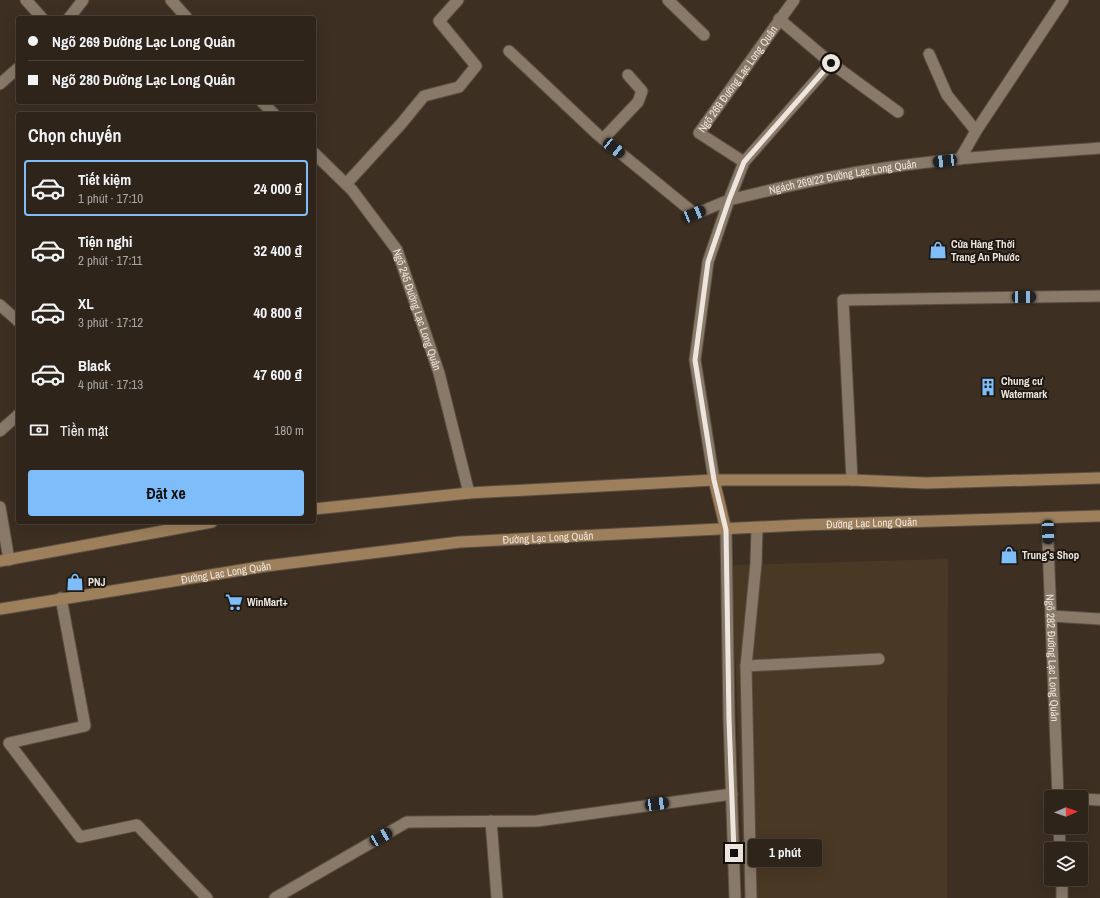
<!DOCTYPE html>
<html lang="vi">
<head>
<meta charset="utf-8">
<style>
	body { margin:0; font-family:"Archivo Narrow",sans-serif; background:#3a3027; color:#f1f3f6; height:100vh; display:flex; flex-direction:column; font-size:15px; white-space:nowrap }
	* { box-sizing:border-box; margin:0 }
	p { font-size:13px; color:#a7a4a2 }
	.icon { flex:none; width:22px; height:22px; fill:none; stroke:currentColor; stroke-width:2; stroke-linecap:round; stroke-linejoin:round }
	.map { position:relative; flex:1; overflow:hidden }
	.side { position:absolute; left:16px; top:112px; width:300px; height:412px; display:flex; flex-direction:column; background:#2e241a; border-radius:4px; box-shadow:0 4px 16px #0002,0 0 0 1px #494139 }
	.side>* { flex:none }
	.top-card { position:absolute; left:16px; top:16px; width:300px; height:88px; border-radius:4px; box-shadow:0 4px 16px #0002,0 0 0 1px #494139; display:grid; align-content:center; height:88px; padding:0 12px; background:#2e241a }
	.needle { width:26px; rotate:88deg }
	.buttons { position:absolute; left:1044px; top:790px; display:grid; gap:8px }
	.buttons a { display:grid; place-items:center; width:44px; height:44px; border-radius:4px; background:#2e241a; box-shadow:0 4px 16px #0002,0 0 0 1px #494139; font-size:20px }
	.end { position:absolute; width:18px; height:18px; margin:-9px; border:5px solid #eee6de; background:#111; box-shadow:0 0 0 2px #111 }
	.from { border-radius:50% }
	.bubble { position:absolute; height:28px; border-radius:4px; background:#2e241a; box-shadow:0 4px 16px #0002,0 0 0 1px #494139; font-size:13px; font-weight:700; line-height:28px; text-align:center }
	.car { position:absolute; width:12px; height:24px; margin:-12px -6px; border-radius:5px; box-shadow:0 0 3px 1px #0007; background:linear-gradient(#222 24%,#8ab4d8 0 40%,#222 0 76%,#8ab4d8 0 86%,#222 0) }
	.top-card b { display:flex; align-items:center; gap:14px; height:38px; font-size:15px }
	.top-card b+b { border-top:1px solid #494139 }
	.top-card i { width:10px; height:10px; background:#f1f3f6 }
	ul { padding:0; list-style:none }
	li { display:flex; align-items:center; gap:12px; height:56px; margin:0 8px 6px; padding:0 4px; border:2px solid transparent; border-radius:4px }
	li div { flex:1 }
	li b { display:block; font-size:15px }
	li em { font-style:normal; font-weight:700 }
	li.current { border-color:#7fbdfa }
	li>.icon { width:36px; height:36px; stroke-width:1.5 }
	h2 { padding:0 12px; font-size:18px; line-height:48px }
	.pay { display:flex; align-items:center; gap:10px; height:44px; padding:0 12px; font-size:15px }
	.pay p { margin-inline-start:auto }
	.primary-button { display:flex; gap:8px; margin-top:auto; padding:8px 12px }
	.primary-button a { flex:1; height:46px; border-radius:4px; background:#7fbdfa; color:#111; font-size:16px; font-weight:700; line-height:46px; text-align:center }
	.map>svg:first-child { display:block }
</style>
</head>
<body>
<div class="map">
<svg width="1100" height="898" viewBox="0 0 1100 898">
	<rect width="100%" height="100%" fill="#3d3022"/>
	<polygon fill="#493824" points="948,559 947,898 744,898 732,565"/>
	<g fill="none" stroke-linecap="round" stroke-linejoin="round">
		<g stroke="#584e42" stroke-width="13">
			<g id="service">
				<polyline points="26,0 42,18"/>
				<polyline points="171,0 187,18"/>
				<polyline points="668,0 704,35"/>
				<polyline points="69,18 83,0"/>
				<polyline points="779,19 831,63 898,112"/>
				<polyline points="509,51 597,134 695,214 729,200 744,162 831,63"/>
				<polyline points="929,54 947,95 976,131"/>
				<polyline points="0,84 18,68"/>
				<polyline points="262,102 274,114"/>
				<polyline points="603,139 638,102 642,91 628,75"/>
				<path id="s1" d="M 314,153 L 352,190 L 397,250 L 439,373 L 469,493"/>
				<polyline points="960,159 976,131 1063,0"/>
				<path id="s2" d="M 744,162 L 699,133 L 794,0"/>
				<polyline points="346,184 401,124 424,96 459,87 476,66 439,21 458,0"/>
				<polyline points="0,305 18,321"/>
				<polyline points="0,431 18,415"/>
				<polyline points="852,480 843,300 1100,296"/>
				<polyline points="0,507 9,560"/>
				<polyline points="726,530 729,719 735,898"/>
				<polyline points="61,598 85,726 9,743 80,837 137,825 207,898"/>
				<polyline points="1051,616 1100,619"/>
				<polyline points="746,666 879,659"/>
				<polyline points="1081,799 1100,800"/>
				<polyline points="491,821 497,898"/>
				<polyline points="275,898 407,822 537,821 732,794"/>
				<polyline points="751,898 746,666 756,563 757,528"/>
			</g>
		</g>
		<g stroke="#584e42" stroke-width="13">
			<g id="minor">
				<path id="s3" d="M 714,480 L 695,360 L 708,262 L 729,200 C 774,189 819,178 865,171 C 942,158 1022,154 1100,148"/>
				<path id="s4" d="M 1047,518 L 1058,797"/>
				<polyline points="1059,827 1060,849"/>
				<polyline points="1062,879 1062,898"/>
			</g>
		</g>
		<g stroke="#584e42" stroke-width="13">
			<g id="secondary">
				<polyline points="714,480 726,530"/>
				<polyline points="314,509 469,493 714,480 852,480 926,483 1100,478"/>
				<polyline points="0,561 212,522"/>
				<path id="s5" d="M 0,609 L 266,566 L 460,542 L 801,525 L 1100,516"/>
			</g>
		</g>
		<use href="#service" stroke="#887969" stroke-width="11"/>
		<use href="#minor" stroke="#887969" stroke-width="11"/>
		<use href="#secondary" stroke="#9d7f5c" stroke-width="11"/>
	</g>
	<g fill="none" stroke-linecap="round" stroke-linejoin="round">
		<polyline stroke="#eee6de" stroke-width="5" points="734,853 729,719 726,530 714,480 695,360 708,262 729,200 744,162 831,63"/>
	</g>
	<defs>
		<g id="shop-bare" transform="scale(1.38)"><path d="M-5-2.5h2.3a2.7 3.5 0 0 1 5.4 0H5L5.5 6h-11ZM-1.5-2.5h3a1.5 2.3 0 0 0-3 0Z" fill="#7fbdfa" stroke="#1f1913" stroke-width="2.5" paint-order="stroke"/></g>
		<g id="building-bare" transform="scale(1.38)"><path d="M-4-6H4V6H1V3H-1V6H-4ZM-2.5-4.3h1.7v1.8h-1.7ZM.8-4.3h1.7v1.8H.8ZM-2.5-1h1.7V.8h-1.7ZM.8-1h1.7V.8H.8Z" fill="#7fbdfa" stroke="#1f1913" stroke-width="2.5" paint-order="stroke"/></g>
		<g id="supermarket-bare" transform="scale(1.38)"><path d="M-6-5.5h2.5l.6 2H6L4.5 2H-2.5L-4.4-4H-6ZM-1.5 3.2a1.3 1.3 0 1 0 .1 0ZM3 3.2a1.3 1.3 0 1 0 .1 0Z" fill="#7fbdfa" stroke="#1f1913" stroke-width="2.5" paint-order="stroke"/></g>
	</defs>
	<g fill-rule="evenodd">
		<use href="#shop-bare" x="938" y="250"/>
		<use href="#building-bare" x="988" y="387"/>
		<use href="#shop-bare" x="1009" y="555"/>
		<use href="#shop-bare" x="75" y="582"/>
		<use href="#supermarket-bare" x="234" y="602"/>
	</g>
	<g text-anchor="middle" stroke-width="4" stroke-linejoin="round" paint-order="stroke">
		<g font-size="11" fill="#eee6de" stroke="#1f1913">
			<text dy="4" stroke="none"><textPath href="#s2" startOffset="120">Ngõ 269 Đường Lạc Long Quân</textPath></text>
			<text dy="4" stroke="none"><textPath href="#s3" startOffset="402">Ngách 269/22 Đường Lạc Long Quân</textPath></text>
			<text dy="4" stroke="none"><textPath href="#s1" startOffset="191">Ngõ 245 Đường Lạc Long Quân</textPath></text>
			<text dy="4" stroke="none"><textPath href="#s5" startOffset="877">Đường Lạc Long Quân</textPath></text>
			<text dy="4" stroke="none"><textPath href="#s5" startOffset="553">Đường Lạc Long Quân</textPath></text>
			<text dy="4" stroke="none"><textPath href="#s5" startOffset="229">Đường Lạc Long Quân</textPath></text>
			<text dy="4" stroke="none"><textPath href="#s4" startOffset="140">Ngõ 282 Đường Lạc Long Quân</textPath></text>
		</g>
		<g font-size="11" font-weight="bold" fill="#eee6de" stroke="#1f1913" text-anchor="start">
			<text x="951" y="248">Cửa Hàng Thời<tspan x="951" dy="13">Trang An Phước</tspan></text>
			<text x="1001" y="385">Chung cư<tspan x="1001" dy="13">Watermark</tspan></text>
			<text x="1022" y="559">Trung's Shop</text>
			<text x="88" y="586">PNJ</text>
			<text x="247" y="606">WinMart+</text>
		</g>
	</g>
</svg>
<div class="buttons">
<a><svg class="needle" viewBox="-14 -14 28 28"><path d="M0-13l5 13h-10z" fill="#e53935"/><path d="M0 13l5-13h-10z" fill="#a7a4a2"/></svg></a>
<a><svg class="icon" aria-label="layers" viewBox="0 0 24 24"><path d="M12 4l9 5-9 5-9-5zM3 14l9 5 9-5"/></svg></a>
</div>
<i class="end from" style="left:831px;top:63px"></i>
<i class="end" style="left:734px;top:853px"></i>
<div class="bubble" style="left:748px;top:839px;width:74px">1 phút</div>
<i class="car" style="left:614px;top:148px;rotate:129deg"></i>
<i class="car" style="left:945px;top:161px;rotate:263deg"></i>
<i class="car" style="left:694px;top:214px;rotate:68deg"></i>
<i class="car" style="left:1024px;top:297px;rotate:89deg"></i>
<i class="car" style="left:1048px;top:532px;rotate:178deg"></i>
<i class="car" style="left:657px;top:804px;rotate:82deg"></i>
<i class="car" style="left:381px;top:837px;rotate:60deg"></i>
<div class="top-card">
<b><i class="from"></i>Ngõ 269 Đường Lạc Long Quân</b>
<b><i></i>Ngõ 280 Đường Lạc Long Quân</b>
</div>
<section class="side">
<h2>Chọn chuyến</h2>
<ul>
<li class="current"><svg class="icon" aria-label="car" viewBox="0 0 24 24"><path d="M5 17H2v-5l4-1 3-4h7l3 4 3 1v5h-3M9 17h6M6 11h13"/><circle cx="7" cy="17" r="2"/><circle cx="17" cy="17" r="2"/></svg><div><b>Tiết kiệm</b><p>1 phút · 17:10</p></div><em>24 000 ₫</em></li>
<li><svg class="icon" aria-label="car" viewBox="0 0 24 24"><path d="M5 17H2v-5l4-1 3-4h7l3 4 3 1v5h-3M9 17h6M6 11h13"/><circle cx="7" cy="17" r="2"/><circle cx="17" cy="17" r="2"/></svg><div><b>Tiện nghi</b><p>2 phút · 17:11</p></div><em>32 400 ₫</em></li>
<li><svg class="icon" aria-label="car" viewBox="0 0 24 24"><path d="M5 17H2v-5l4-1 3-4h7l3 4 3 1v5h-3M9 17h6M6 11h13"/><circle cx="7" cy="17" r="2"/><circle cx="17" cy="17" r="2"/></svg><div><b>XL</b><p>3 phút · 17:12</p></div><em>40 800 ₫</em></li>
<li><svg class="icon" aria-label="car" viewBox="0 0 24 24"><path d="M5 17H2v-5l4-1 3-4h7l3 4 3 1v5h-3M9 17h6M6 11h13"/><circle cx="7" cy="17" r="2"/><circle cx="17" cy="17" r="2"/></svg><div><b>Black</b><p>4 phút · 17:13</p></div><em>47 600 ₫</em></li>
</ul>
<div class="pay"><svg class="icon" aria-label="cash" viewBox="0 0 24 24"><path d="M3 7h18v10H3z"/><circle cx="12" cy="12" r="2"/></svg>Tiền mặt<p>180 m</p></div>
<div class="primary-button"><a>Đặt xe</a></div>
</section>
</div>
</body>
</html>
